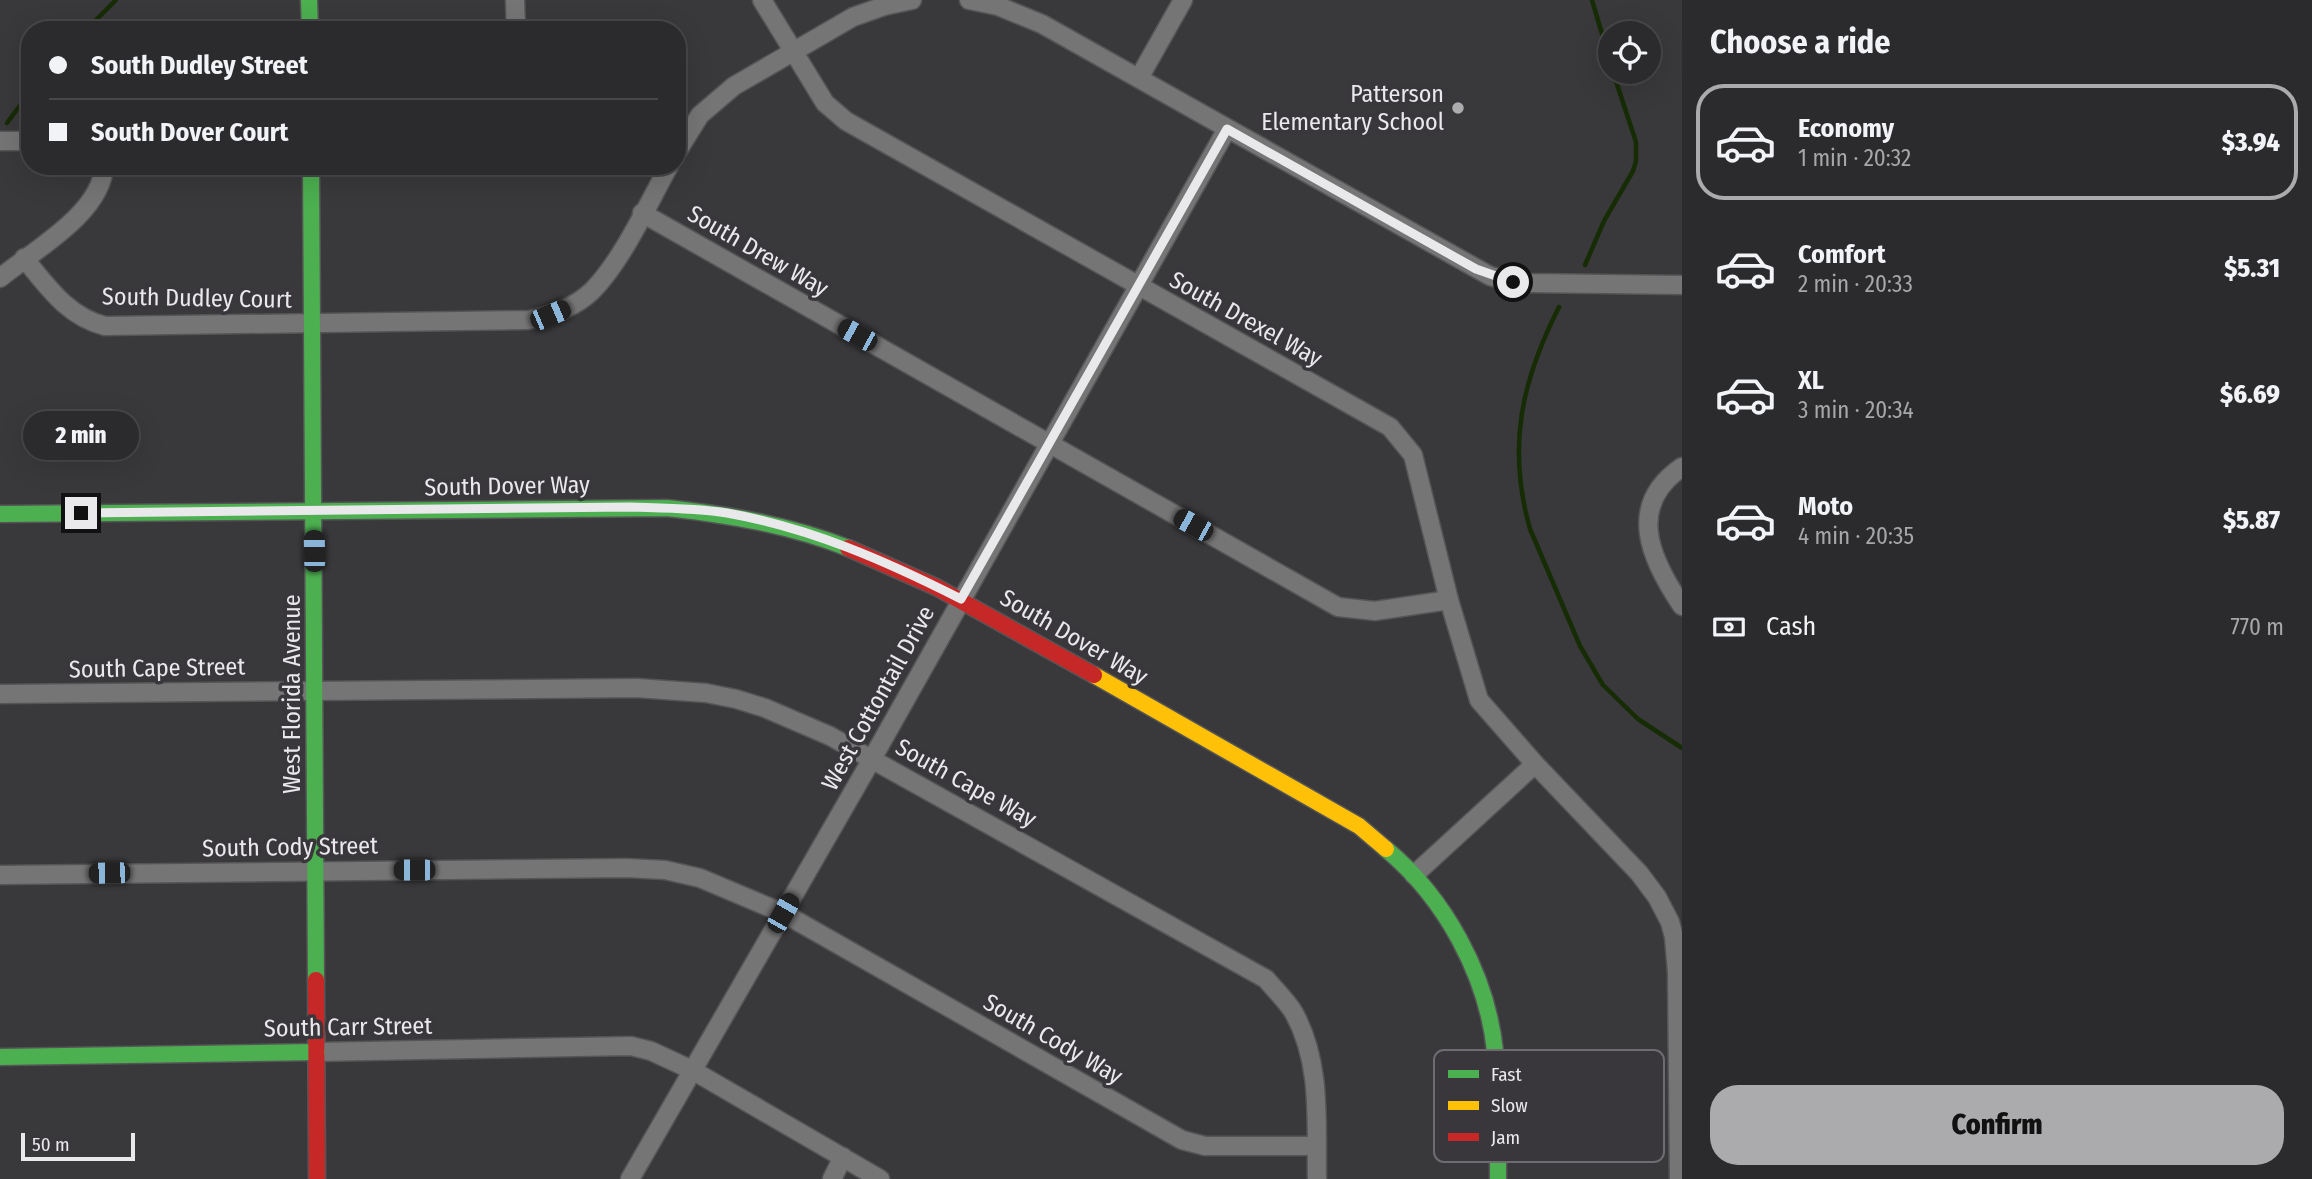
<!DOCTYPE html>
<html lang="en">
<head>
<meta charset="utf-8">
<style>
	body { margin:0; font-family:"Fira Sans Condensed",sans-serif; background:#373638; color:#f1f3f6; height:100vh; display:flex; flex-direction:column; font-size:26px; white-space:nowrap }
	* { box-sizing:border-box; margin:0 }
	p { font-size:23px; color:#a6a7a9 }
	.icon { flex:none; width:38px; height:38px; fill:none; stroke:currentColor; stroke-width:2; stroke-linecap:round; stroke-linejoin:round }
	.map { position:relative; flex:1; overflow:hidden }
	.panel { display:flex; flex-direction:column; background:#2b2a2c; width:630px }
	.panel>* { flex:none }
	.hud { position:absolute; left:21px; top:21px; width:665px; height:154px; border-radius:28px; box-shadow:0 7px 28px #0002,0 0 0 2px #474648; display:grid; align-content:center; height:154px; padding:0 28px; background:#2b2a2c }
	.tools { position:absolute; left:1598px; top:21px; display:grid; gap:14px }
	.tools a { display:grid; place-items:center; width:63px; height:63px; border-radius:50%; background:#2b2a2c; box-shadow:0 7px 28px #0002,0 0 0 2px #474648; font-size:35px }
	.scale { position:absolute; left:21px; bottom:18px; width:114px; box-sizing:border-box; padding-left:7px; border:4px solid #e9e8eb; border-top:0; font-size:19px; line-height:24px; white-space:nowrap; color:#e9e8eb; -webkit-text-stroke:5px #39373b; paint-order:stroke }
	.end { position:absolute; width:32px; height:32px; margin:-16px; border:9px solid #e9e8eb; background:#111; box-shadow:0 0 0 4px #111 }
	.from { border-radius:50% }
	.bubble { position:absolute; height:49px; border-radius:24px; background:#2b2a2c; box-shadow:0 7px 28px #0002,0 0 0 2px #474648; font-size:23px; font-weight:800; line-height:49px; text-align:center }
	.car { position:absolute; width:21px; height:42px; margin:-21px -10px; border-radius:9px; box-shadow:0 0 5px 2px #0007; background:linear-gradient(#222 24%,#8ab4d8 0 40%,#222 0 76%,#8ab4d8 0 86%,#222 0) }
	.hud b { display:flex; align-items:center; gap:24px; height:66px; font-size:26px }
	.hud b+b { border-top:2px solid #474648 }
	.hud i { width:18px; height:18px; background:#f1f3f6 }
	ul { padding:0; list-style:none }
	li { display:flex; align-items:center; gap:21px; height:116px; margin:0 14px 10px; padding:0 14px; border:4px solid transparent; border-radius:28px }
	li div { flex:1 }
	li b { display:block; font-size:26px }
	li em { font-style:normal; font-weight:800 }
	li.on { border-color:#abaaad }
	li>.icon { width:63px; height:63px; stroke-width:1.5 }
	h2 { padding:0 28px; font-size:32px; line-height:84px }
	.pay { display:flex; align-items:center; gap:18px; height:77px; padding:0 28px; font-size:26px }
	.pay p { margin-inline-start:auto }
	.action { display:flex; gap:14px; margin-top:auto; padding:14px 28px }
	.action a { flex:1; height:80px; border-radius:28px; background:#abaaad; color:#111; font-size:28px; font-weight:800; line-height:80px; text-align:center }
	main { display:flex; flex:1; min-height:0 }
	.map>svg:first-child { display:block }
</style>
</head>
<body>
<main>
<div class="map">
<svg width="1682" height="1179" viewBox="0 0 1682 1179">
	<rect width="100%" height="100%" fill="#39383a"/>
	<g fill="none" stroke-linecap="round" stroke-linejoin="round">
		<g stroke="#162c05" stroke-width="4.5">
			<polyline points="1592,0 1610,61"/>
			<polyline points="86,30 116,0"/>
			<polyline points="7,123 30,92"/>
			<polyline points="1585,265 1604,221 1633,171 1636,161 1636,142 1613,72"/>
			<path d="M 1559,307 C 1521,382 1507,447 1530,529 L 1580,646 L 1603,685 L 1638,719 L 1682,748"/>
		</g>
		<g stroke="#555456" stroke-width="21">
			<g id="street">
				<polyline points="515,0 516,30"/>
				<polyline points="762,0 825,103 846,121 1390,427 1413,455 1449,600 1479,700 1535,764 1639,873 1657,897 1670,922 1674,937 1677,972 1679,1179"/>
				<polyline points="969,0 998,6 1042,24 1490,276 1513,282 1528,283 1682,285"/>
				<polyline points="1139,78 1183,0"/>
				<polyline points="0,141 30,141"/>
				<polyline points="677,152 700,115 734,86 853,17 884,6 912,0"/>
				<polyline points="642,213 1338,607 1375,611 1449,600"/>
				<path d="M 24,258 C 48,287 67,316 105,326 L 528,320 C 551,316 574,308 592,291 C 622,261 648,204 669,166"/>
				<path d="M 0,278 C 34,250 102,213 104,166"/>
				<path d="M 1682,467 C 1625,506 1651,560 1682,606"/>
				<path d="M 0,694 L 637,688 L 706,693 L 736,699 L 765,708 L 830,736 L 1266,979 C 1275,990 1287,1001 1294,1013 C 1322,1064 1316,1122 1317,1179"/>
				<polyline points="0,875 626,868 665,870 700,878 783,913 1182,1140 1205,1146 1316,1146"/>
				<polyline points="1414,875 1535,764"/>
				<polyline points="317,1052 631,1046 651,1051 692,1070 880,1179"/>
				<polyline points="630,1179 872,759 1227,129"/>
				<polyline points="832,1179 843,1157"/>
			</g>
		</g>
		<g stroke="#555456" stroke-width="19">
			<g id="fast">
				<polyline points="309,0 310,30"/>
				<polyline points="311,166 316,980"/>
				<path d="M 0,514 L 667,508 C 729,515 790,525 848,548"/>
				<path d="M 1386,849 C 1445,898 1487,975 1495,1051 C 1500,1093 1498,1136 1498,1179"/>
				<polyline points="0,1057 317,1052"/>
			</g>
		</g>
		<g stroke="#555456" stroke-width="19">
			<polyline id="slow" points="1094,675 1359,826 1386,849"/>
		</g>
		<g stroke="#555456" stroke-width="19">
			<g id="jam">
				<polyline points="848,548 936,587 1094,675"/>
				<polyline points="316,980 317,1179"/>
			</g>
		</g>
		<use href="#street" stroke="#757576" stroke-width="18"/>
		<use href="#fast" stroke="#4caf50" stroke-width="16"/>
		<use href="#slow" stroke="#ffc107" stroke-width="16"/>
		<use href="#jam" stroke="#c62828" stroke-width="16"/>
	</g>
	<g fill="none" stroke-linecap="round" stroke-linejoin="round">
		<path stroke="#e9e8eb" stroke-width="9" d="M 81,513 L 631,507 C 663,508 696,508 727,513 C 811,528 886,561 961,599 L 1227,129 L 1476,269 L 1513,282"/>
	</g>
	<circle fill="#abaaad" stroke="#39373b" stroke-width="2.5" cx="1458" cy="108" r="7"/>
	<g text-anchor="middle" stroke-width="7" stroke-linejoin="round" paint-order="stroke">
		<g font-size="24" fill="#e9e8eb" stroke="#39373b" text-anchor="end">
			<text x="1444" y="102">Patterson<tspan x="1444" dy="28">Elementary School</tspan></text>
		</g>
		<g font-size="24" fill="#e9e8eb" stroke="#39373b">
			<text transform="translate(758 251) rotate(30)" y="8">South Drew Way</text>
			<text transform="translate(197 298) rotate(1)" y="8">South Dudley Court</text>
			<text transform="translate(1246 319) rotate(29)" y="8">South Drexel Way</text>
			<text transform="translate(507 486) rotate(-1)" y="8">South Dover Way</text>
			<text transform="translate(1074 637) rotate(30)" y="8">South Dover Way</text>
			<text transform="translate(157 668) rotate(-1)" y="8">South Cape Street</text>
			<text transform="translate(292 694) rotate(-90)" y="8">West Florida Avenue</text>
			<text transform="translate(878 698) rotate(-61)" y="8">West Cottontail Drive</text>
			<text transform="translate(966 783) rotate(29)" y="8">South Cape Way</text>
			<text transform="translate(290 847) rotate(-1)" y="8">South Cody Street</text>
			<text transform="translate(348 1027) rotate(-1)" y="8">South Carr Street</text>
			<text transform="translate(1053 1039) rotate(30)" y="8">South Cody Way</text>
		</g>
	</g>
	<rect x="1434" y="1050" width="230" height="112" rx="10" fill="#39373b" stroke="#6e6c70" stroke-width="2"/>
	<rect x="1448" y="1070" width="31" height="8" fill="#4caf50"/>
	<rect x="1448" y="1101" width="31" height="9" fill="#ffc107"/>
	<rect x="1448" y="1133" width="31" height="8" fill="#c62828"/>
	<g font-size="19" fill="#e9e8eb">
		<text x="1491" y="1081">Fast</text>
		<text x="1491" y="1112">Slow</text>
		<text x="1491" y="1144">Jam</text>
	</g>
</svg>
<div class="tools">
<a><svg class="icon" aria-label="locate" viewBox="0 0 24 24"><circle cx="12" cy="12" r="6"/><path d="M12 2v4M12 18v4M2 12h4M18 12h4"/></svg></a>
</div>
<div class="scale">50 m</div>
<i class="end from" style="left:1513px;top:282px"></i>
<i class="end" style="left:81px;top:513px"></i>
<div class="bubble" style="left:23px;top:411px;width:116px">2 min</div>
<i class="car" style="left:550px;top:315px;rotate:67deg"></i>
<i class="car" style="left:857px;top:335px;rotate:299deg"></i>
<i class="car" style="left:1193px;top:525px;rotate:299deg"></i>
<i class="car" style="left:314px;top:551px;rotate:359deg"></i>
<i class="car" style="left:414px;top:870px;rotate:270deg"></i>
<i class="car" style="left:109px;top:873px;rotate:269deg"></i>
<i class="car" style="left:783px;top:913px;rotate:30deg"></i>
<div class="hud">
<b><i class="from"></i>South Dudley Street</b>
<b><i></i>South Dover Court</b>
</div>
</div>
<section class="panel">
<h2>Choose a ride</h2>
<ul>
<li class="on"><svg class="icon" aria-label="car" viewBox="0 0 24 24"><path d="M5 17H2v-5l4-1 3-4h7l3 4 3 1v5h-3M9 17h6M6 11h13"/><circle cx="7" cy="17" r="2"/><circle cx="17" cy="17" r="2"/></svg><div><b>Economy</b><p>1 min · 20:32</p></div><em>$3.94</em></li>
<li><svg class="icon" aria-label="car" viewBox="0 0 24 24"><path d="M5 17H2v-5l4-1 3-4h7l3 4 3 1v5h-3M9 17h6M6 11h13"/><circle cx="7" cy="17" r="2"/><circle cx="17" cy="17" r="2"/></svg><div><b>Comfort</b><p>2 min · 20:33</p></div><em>$5.31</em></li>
<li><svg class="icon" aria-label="car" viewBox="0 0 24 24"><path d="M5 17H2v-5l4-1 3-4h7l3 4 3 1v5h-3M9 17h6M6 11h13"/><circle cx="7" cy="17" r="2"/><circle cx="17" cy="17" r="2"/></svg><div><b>XL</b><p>3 min · 20:34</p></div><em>$6.69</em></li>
<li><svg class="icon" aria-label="car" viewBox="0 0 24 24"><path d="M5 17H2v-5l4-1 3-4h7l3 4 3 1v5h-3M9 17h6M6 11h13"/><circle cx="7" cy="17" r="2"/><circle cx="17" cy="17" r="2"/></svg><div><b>Moto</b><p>4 min · 20:35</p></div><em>$5.87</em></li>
</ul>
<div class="pay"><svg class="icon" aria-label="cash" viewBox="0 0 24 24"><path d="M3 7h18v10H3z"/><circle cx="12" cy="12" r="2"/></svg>Cash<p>770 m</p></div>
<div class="action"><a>Confirm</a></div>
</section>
</main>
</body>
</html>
